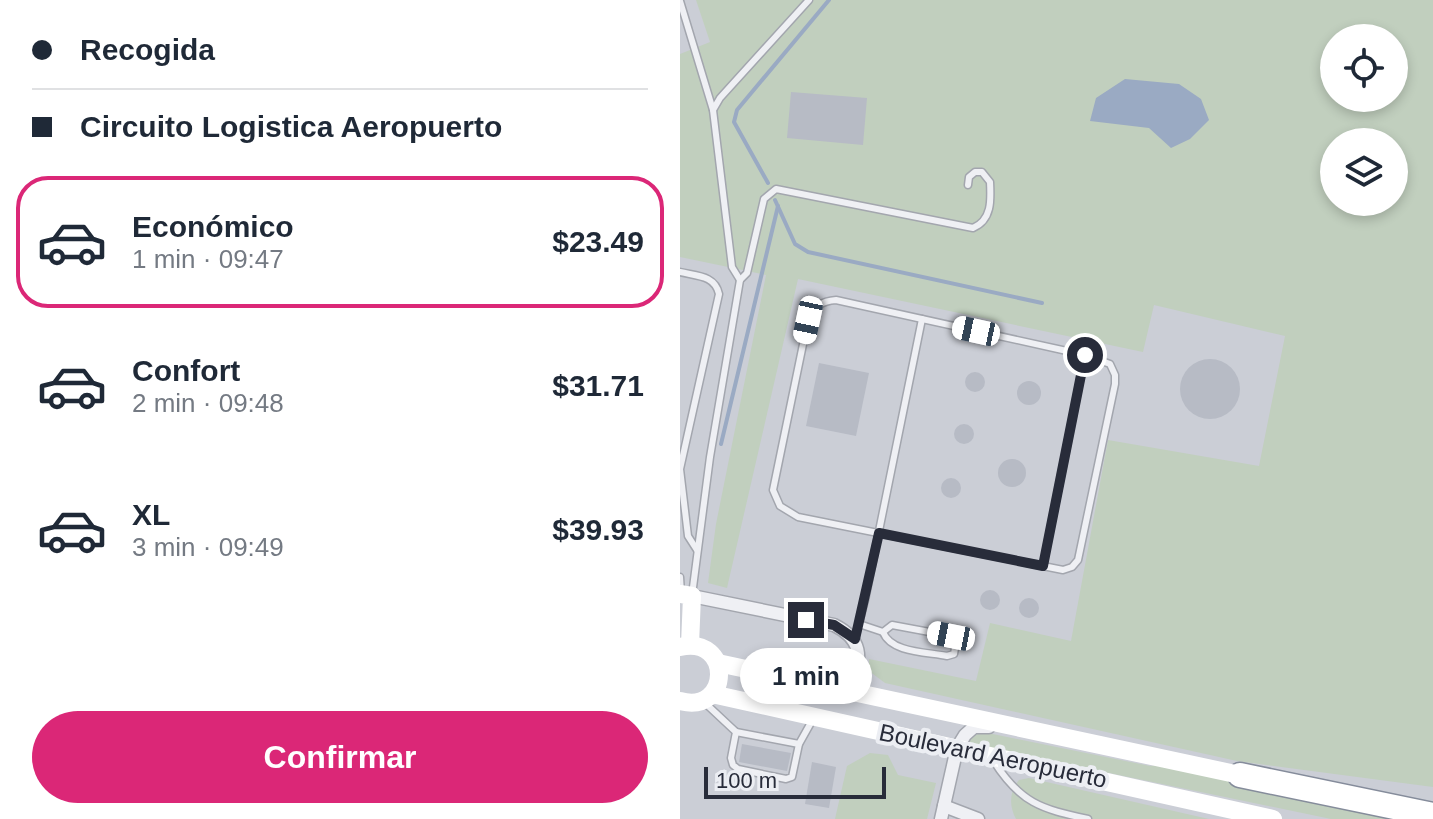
<!DOCTYPE html>
<html lang="es">
<head>
<meta charset="utf-8">
<style>
	body { margin:0; font-family:Arial,sans-serif; background:#f6f6f7; color:#1f2937; height:100vh; display:flex; flex-direction:column; font-size:30px; white-space:nowrap }
	* { box-sizing:border-box; margin:0 }
	p { font-size:26px; color:#747a83 }
	.icon { flex:none; width:44px; height:44px; fill:none; stroke:currentColor; stroke-width:2; stroke-linecap:round; stroke-linejoin:round }
	.map { position:relative; flex:1; overflow:hidden }
	.drawer { display:flex; flex-direction:column; background:#fff; width:680px }
	.drawer>* { flex:none }
	.top-card { display:grid; align-content:center; height:176px; padding:0 32px; background:#fff }
	.fabs { position:absolute; left:640px; top:24px; display:grid; gap:16px }
	.fabs a { display:grid; place-items:center; width:88px; height:88px; border-radius:50%; background:#fff; box-shadow:0 4px 12px #0003; font-size:40px }
	.scale { position:absolute; left:24px; bottom:20px; width:182px; box-sizing:border-box; padding-left:8px; border:4px solid #282c3a; border-top:0; font-size:22px; line-height:28px; white-space:nowrap; color:#282c3a; -webkit-text-stroke:6px #eceef3; paint-order:stroke }
	.end { position:absolute; width:36px; height:36px; margin:-18px; border:10px solid #282c3a; background:#fff; box-shadow:0 0 0 4px #fff }
	.from { border-radius:50% }
	.bubble { position:absolute; height:56px; border-radius:28px; background:#fff; box-shadow:0 4px 12px #0003; font-size:26px; font-weight:800; line-height:56px; text-align:center }
	.car { position:absolute; width:24px; height:48px; margin:-24px -12px; border-radius:10px; box-shadow:0 0 6px 2px #0007; background:linear-gradient(#fff 24%,#345 0 40%,#fff 0 76%,#345 0 86%,#fff 0) }
	.top-card b { display:flex; align-items:center; gap:28px; height:76px; font-size:30px }
	.top-card b+b { border-top:2px solid #e0e1e3 }
	.top-card i { width:20px; height:20px; background:#1f2937 }
	ul { padding:0; list-style:none }
	li { display:flex; align-items:center; gap:24px; height:132px; margin:0 16px 12px; padding:0 16px; border:4px solid transparent; border-radius:32px }
	li div { flex:1 }
	li b { display:block; font-size:30px }
	li em { font-style:normal; font-weight:800 }
	li.selected { border-color:#db2777 }
	li>.icon { width:72px; height:72px; stroke-width:1.5 }
	.primary-button { display:flex; gap:16px; margin-top:auto; padding:16px 32px }
	.primary-button a { flex:1; height:92px; border-radius:48px; background:#db2777; color:#fff; font-size:32px; font-weight:800; line-height:92px; text-align:center }
	main { display:flex; flex:1; min-height:0 }
	.map>svg:first-child { display:block }
</style>
</head>
<body>
<main>
<section class="drawer">
<div class="top-card">
<b><i class="from"></i>Recogida</b>
<b><i></i>Circuito Logistica Aeropuerto</b>
</div>
<ul>
<li class="selected"><svg class="icon" aria-label="car" viewBox="0 0 24 24"><path d="M5 17H2v-5l4-1 3-4h7l3 4 3 1v5h-3M9 17h6M6 11h13"/><circle cx="7" cy="17" r="2"/><circle cx="17" cy="17" r="2"/></svg><div><b>Económico</b><p>1 min · 09:47</p></div><em>$23.49</em></li>
<li><svg class="icon" aria-label="car" viewBox="0 0 24 24"><path d="M5 17H2v-5l4-1 3-4h7l3 4 3 1v5h-3M9 17h6M6 11h13"/><circle cx="7" cy="17" r="2"/><circle cx="17" cy="17" r="2"/></svg><div><b>Confort</b><p>2 min · 09:48</p></div><em>$31.71</em></li>
<li><svg class="icon" aria-label="car" viewBox="0 0 24 24"><path d="M5 17H2v-5l4-1 3-4h7l3 4 3 1v5h-3M9 17h6M6 11h13"/><circle cx="7" cy="17" r="2"/><circle cx="17" cy="17" r="2"/></svg><div><b>XL</b><p>3 min · 09:49</p></div><em>$39.93</em></li>
</ul>
<div class="primary-button"><a>Confirmar</a></div>
</section>
<div class="map">
<svg width="753" height="819" viewBox="0 0 753 819">
	<rect width="100%" height="100%" fill="#dddfe5"/>
	<path fill="#cbced6" fill-rule="evenodd" d="M 0,0 L 753,0 L 753,819 L 0,819 ZM 654,38 L 714,38 L 714,98 L 654,98 ZM 654,142 L 714,142 L 714,202 L 654,202 Z"/>
	<g fill="#c1cfbe" fill-rule="evenodd">
		<path d="M 16,0 L 753,0 L 753,787 L 557,761 L 205,683 L 189,671 L 189,659 L 296,681 L 310,623 L 391,641 L 428,440 L 579,466 L 605,336 L 474,305 L 463,352 L 118,279 L 47,588 L 28,583 L 36,524 L 86,275 L 0,257 L 0,54 L 30,42 ZM 654,38 L 714,38 L 714,98 L 654,98 ZM 654,142 L 714,142 L 714,202 L 654,202 Z"/>
		<polygon points="303,732 470,766 487,763 750,819 651,819 289,744 291,737"/>
		<polygon points="190,753 208,755 218,775 256,783 247,819 155,819 167,766"/>
		<path d="M 349,778 L 529,819 L 336,819 C 329,806 329,792 339,780 Z"/>
	</g>
	<polygon fill="#9aaac3" points="445,79 499,84 521,99 529,120 510,139 491,148 469,128 410,121 416,98"/>
	<g fill="none" stroke-linecap="round" stroke-linejoin="round">
		<g stroke="#9aaac3" stroke-width="4">
			<polyline points="88,183 54,122 57,110 149,0"/>
			<polyline points="95,200 115,244 128,252 362,303"/>
			<polyline points="41,444 98,206"/>
		</g>
	</g>
	<g fill="#b7bbc5">
		<polygon points="111,92 187,98 183,145 107,138"/>
		<circle cx="530" cy="389" r="30"/>
		<polygon points="139,363 189,373 176,436 126,426"/>
		<circle cx="295" cy="382" r="10"/>
		<circle cx="349" cy="393" r="12"/>
		<circle cx="284" cy="434" r="10"/>
		<circle cx="332" cy="473" r="14"/>
		<circle cx="271" cy="488" r="10"/>
		<circle cx="310" cy="600" r="10"/>
		<circle cx="349" cy="608" r="10"/>
		<polygon points="62,744 111,753 107,771 59,762"/>
		<polygon points="132,762 156,767 149,808 125,804"/>
	</g>
	<g fill="none" stroke-linecap="round" stroke-linejoin="round">
		<g stroke="#a3a6ae" stroke-width="9">
			<g id="lane">
				<polyline points="0,1 33,110"/>
				<path d="M 0,272 C 16,276 35,275 39,294 L 0,469 L 8,536 L 17,550"/>
				<polyline points="60,280 52,267 33,110 40,98 129,0"/>
				<path d="M 156,300 L 405,355 L 430,364 L 435,375 L 435,384 L 398,560 L 392,567 L 383,570 L 118,517 L 100,506 L 93,490 L 128,320 C 134,306 142,301 156,300 Z"/>
				<polyline points="363,566 405,355"/>
				<polyline points="0,577 1,593"/>
				<path d="M 12,595 L 30,457 L 60,280 L 67,273 L 84,199 L 96,189 L 293,228 C 312,220 311,200 310,182 L 302,172 L 295,172 L 289,177 L 288,185"/>
				<polyline points="179,624 203,632"/>
				<path d="M 212,625 L 271,636 L 276,642 L 274,654 L 267,656 C 247,652 211,653 203,632 Z"/>
				<polyline points="175,639 185,600 242,319"/>
				<polyline points="25,703 56,732 51,758 53,765 58,769 106,779 112,777 119,744 133,719"/>
				<polyline points="56,732 119,744"/>
				<path d="M 313,760 C 340,803 361,809 408,819"/>
			</g>
		</g>
		<g stroke="#a3a6ae" stroke-width="15">
			<g id="street">
				<path d="M 12,596 L 154,625 C 188,642 178,662 172,693"/>
				<polyline points="264,806 298,819"/>
				<polyline points="261,819 277,748 285,735 294,727 309,727"/>
			</g>
		</g>
		<g stroke="#858c9b" stroke-width="27">
			<polyline id="highway" points="560,775 753,815"/>
		</g>
		<use href="#lane" stroke="#eff0f4" stroke-width="6"/>
		<use href="#street" stroke="#eff0f4" stroke-width="12"/>
		<g stroke="#fff" stroke-width="18">
			<polyline points="0,594 12,596 10,645"/>
			<path d="M 0,647 C 53,635 51,715 0,701"/>
			<polyline points="38,663 560,775"/>
			<polyline points="32,694 593,819"/>
		</g>
		<use href="#highway" stroke="#fff" stroke-width="24"/>
	</g>
	<g fill="none" stroke-linecap="round" stroke-linejoin="round">
		<polyline stroke="#282c3a" stroke-width="10" points="126,620 154,625 175,639 199,533 363,566 405,355"/>
	</g>
	<g text-anchor="middle" stroke-width="8" stroke-linejoin="round" paint-order="stroke">
		<g font-size="24" fill="#282c3a" stroke="#eceef3">
			<text transform="translate(313 756) rotate(12)" y="8">Boulevard Aeropuerto</text>
		</g>
	</g>
</svg>
<div class="fabs">
<a><svg class="icon" aria-label="locate" viewBox="0 0 24 24"><circle cx="12" cy="12" r="6"/><path d="M12 2v4M12 18v4M2 12h4M18 12h4"/></svg></a>
<a><svg class="icon" aria-label="layers" viewBox="0 0 24 24"><path d="M12 4l9 5-9 5-9-5zM3 14l9 5 9-5"/></svg></a>
</div>
<div class="scale">100 m</div>
<i class="end from" style="left:405px;top:355px"></i>
<i class="end" style="left:126px;top:620px"></i>
<div class="bubble" style="left:60px;top:648px;width:132px">1 min</div>
<i class="car" style="left:128px;top:320px;rotate:192deg"></i>
<i class="car" style="left:296px;top:331px;rotate:282deg"></i>
<i class="car" style="left:271px;top:636px;rotate:281deg"></i>
</div>
</main>
</body>
</html>
